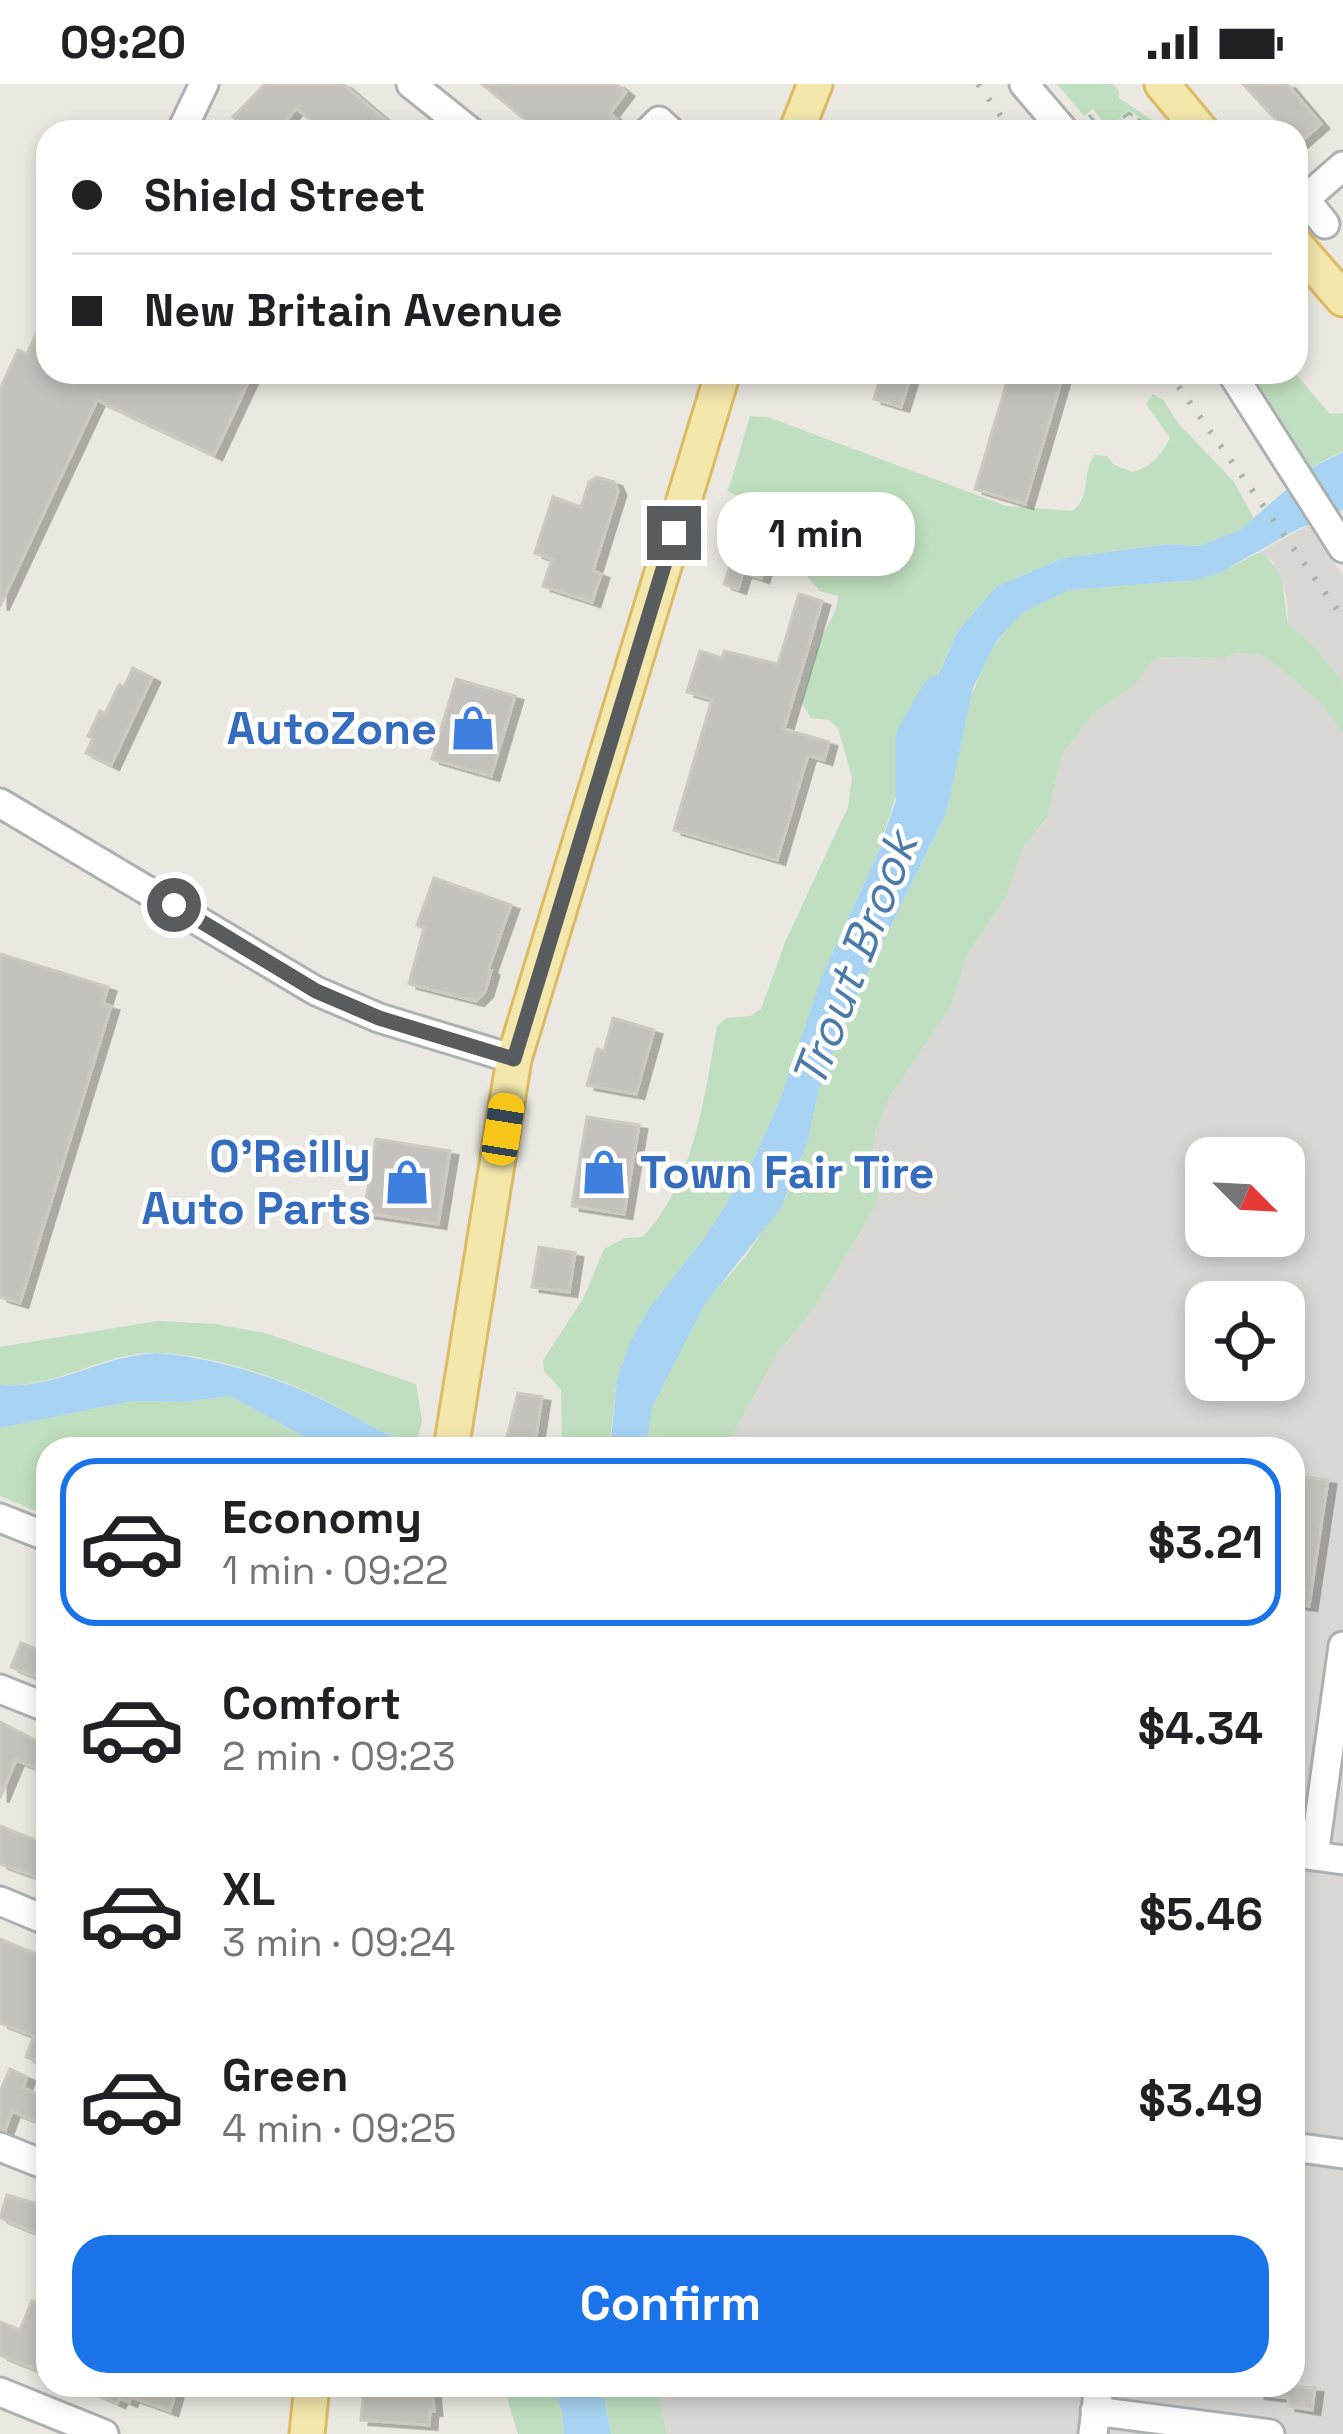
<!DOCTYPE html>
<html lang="en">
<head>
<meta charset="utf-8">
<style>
	body { margin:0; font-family:"Space Grotesk",sans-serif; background:#f2f2f2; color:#202124; height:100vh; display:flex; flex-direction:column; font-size:45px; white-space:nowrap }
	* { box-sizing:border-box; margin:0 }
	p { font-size:39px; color:#757577 }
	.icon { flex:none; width:66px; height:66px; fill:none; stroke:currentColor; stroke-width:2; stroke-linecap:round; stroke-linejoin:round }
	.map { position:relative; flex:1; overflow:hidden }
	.sheet { position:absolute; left:36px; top:1353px; width:1269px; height:960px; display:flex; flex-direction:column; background:#fff; border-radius:36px; box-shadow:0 6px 18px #0003 }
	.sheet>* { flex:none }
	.hud { position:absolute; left:36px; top:36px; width:1272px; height:264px; border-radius:36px; box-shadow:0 6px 18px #0003; display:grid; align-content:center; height:264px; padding:0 36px; background:#fff }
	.needle { width:78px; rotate:114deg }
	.fabs { position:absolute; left:1185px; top:1053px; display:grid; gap:24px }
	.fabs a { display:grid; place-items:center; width:120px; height:120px; border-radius:24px; background:#fff; box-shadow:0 6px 18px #0003; font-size:60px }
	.end { position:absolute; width:54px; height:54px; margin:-27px; border:15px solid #595c5f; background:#fff; box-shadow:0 0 0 6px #fff }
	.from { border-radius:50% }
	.bubble { position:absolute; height:84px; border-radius:36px; background:#fff; box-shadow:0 6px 18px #0003; font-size:39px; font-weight:800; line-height:84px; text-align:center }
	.car { position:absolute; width:36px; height:72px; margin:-36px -18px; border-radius:15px; box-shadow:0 0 9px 3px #0007; background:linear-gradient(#f5c518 24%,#345 0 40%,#f5c518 0 76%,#345 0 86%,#f5c518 0) }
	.hud b { display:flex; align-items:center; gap:42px; height:114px; font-size:45px }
	.hud b+b { border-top:3px solid #e0e0e0 }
	.hud i { width:30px; height:30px; background:#202124 }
	ul { padding:21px 0 0; list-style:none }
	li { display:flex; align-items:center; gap:36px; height:168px; margin:0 24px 18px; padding:0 12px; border:6px solid transparent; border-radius:36px }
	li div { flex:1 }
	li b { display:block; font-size:45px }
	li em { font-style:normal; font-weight:800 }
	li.current { border-color:#1a73e8 }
	li>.icon { width:108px; height:108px; stroke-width:1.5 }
	.action { display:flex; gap:24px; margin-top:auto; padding:24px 36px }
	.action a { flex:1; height:138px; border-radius:36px; background:#1a73e8; color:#fff; font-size:48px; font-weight:800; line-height:138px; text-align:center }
	.status { display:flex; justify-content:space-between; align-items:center; height:84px; padding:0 60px; background:#fff; direction:ltr }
	.status svg { height:33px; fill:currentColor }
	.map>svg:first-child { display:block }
</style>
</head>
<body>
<div class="status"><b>09:20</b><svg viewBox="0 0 49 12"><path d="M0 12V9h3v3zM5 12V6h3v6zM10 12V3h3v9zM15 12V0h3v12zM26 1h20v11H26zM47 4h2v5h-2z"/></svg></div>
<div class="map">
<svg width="1343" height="2350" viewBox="0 0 1343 2350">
	<defs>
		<filter id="shadow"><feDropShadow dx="8" dy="4.5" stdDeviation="0" flood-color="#0004"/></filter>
	</defs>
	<rect width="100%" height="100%" fill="#eae8e1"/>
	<g fill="#d9d7d3" fill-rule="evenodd">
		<polygon points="1308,441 1343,491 1343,598 1316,564 1288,539 1287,513 1273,478 1260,468"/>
		<path d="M 1237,569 L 1262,571 L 1292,594 L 1323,622 L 1343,650 L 1343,2350 L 667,2350 L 656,2301 L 1293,2301 L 1293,1365 L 725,1365 L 777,1270 L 815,1223 L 875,1124 L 871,1077 L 876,1046 L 891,1011 L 951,922 L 966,873 L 1006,813 L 1023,764 L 1048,734 L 1062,671 L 1093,630 L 1136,600 L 1150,579 L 1161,573 L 1224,574 ZM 1206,1074 L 1284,1074 L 1284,1152 L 1206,1152 ZM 1206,1218 L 1284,1218 L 1284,1296 L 1206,1296 Z"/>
	</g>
	<g fill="#c0dfc0">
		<polygon points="1057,0 1113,0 1119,7 1119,14 1170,48 1160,48 1129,26 1120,33 1132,48 1118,35 1109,42 1111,48 1093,25 1084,32"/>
		<polygon points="1251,288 1294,288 1330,330 1343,329 1343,367 1308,385"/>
		<path d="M 1153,310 L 1164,317 L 1178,339 L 1234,398 L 1254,435 L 1240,446 L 1199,462 L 1168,460 L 1064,474 L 997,502 L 957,548 L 927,615 L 877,771 L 822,892 L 781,1013 L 754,1075 L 706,1152 L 649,1224 L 630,1258 L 617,1295 L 609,1365 L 562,1365 L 561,1306 L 544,1287 L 543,1276 L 583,1215 L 604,1165 L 625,1154 L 643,1153 C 695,1096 704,1015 717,942 L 726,934 L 750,932 L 761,925 L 786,856 L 848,723 L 852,693 L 838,644 L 829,636 L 811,634 L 801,618 C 809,599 812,579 819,559 C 825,542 838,530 838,512 L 820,507 L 808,493 L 797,428 C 765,403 749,420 727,407 C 737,383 742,356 750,332 L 768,333 L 1006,422 L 1072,427 C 1093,413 1080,389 1095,371 L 1107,372 L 1114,381 L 1132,388 C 1151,384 1162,370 1170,354 L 1146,320 Z"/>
		<path d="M 1260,468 C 1288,489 1282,509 1288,539 L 1316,564 L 1343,598 L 1343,650 L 1323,622 L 1292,594 L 1262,571 L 1237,569 L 1224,574 L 1161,573 L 1150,579 L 1136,600 L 1093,630 L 1062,671 L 1048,733 L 1023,764 L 1006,813 L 966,873 L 951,922 L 891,1011 L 876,1046 L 871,1077 L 878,1111 L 875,1124 L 815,1223 L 777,1270 L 725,1365 L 645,1365 L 653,1321 L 705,1219 L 745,1173 L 786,1113 L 808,1057 L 818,1009 L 842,941 L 946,730 L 970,616 L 988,569 L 1021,529 L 1069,506 L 1184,497 L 1221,488 Z"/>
		<path d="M 157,1237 L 215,1240 L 265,1249 L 416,1300 L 422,1337 L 416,1360 C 385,1352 360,1335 332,1320 C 282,1294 219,1273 163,1269 C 106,1265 58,1306 0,1301 L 0,1263 Z"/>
		<polygon points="230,1312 327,1365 48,1365 48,1432 0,1412 0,1344 132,1317 181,1318"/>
		<polygon points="503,2301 553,2301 563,2328 564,2350 518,2350"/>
		<polygon points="601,2301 656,2301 667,2350 611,2350"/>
	</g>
	<g fill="#a8d3f3">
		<polygon points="1343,368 1343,426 1296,446 1221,488 1197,496 1069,506 1022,529 996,558 973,604 946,730 842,941 818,1009 808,1057 781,1124 705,1220 653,1321 645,1365 610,1365 617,1295 630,1258 649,1224 706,1152 754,1075 781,1013 822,892 877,771 911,673 923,626 957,548 997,502 1064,474 1168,460 1199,462 1240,446 1311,384"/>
		<path d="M 157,1269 C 216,1274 278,1293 331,1320 C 360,1335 385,1352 417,1361 L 416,1365 L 327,1365 L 230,1312 L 182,1318 L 132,1317 L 0,1344 L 0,1301 C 55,1306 103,1271 157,1269 Z"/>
		<polygon points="553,2301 601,2301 611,2350 564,2350 562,2328"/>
	</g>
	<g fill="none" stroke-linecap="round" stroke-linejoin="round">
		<polyline stroke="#a8d3f3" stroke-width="33" points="912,712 912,653 938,608"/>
	</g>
	<g fill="#c5c2bd" stroke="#cec9c0" stroke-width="3" filter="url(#shadow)">
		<polygon points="265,0 343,0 390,40 383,48 325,48 296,24 277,48 251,48 233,33"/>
		<polygon points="482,0 616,0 626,8 610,29 630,48 540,48"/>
		<polygon points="1243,0 1287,0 1321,40 1296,62 1296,48 1287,48"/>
		<polygon points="48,224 48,288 253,288 214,371 97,316 0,522 0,305 18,266 27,270"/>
		<polygon points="882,288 912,288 901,323 874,315"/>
		<polygon points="1010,288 1064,288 1025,420 975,405"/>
		<polygon points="597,393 614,398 618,407 593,487 601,490 592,518 543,502 552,475 535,469 553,413 581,423 589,398"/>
		<polygon points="742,445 774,455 761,494 743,488 738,505 724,500"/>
		<polygon points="799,510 822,517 784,645 829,658 824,676 808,671 777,776 674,746 712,615 687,608 700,567 722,574 724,567 778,580"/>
		<polygon points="133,584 152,594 111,681 86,669 93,654 88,652 100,627 105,630 119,601 124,603"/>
		<polygon points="456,595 515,612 491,692 432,675"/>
		<polygon points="434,794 511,821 488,886 491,887 485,908 476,917 409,900 424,844 417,841"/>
		<polygon points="0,870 108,903 103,920 111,922 20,1219 0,1213"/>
		<polygon points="613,934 654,946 636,1010 587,1001 597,965 604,967"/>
		<polygon points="587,1033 639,1041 624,1130 572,1122"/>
		<polygon points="376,1055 450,1067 438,1140 364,1129"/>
		<polygon points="539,1163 575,1169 569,1208 532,1203"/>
		<polygon points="518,1309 542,1313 534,1365 504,1365"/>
		<polygon points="1293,1391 1328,1396 1309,1522 1293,1520"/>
		<polygon points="21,1559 44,1568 34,1592 11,1583"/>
		<polygon points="0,1638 48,1663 48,1688 16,1676 0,1714"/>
		<polygon points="0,1742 48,1761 48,1797 0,1780"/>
		<polygon points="0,1855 48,1875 48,1982 26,1973 34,1952 0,1939"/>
		<polygon points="10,1985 27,1993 23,2004 48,2014 48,2042 12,2027 5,2046 0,2045 0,2008"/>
		<polygon points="7,2111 48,2123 48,2154 0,2134"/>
		<polygon points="32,2217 48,2223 48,2290 0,2271 0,2238 20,2246"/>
		<polygon points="77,2301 153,2301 175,2310 170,2327 131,2313 129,2318 120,2314 117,2319"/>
		<polygon points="364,2301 432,2304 434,2327 430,2327 429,2341 361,2336"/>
		<polygon points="1258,2301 1315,2304 1312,2326 1288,2322 1289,2314 1257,2310"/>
	</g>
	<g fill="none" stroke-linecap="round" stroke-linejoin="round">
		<g stroke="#aeb1b4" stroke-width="33">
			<g id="minor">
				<polyline points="411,0 471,48"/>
				<polyline points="1024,0 1065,48"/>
				<polyline points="181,48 204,0"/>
				<polyline points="648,48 659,37 671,48"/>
				<polyline points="1305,115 1325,140"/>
				<polyline points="1296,123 1343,82"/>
				<polyline points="1231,288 1343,464"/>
				<polyline points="0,719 316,907 379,934 514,975"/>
				<polyline points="0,1434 48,1453"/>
				<polyline points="0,1605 48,1624"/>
				<polyline points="1293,1769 1343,1776"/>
				<polyline points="1314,1772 1343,1562"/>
				<polyline points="0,1817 48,1837"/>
				<polyline points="0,2063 48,2082"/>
				<polyline points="1293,2063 1343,2070"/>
				<polyline points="0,2308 104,2350"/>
				<polyline points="1095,2327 1270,2350"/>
				<polyline points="1093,2350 1099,2301"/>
			</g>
		</g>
		<g stroke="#db6" stroke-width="39">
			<g id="major">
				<polyline points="1162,0 1202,48"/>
				<polyline points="796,48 815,0"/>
				<polyline points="1296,161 1343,215"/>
				<polyline points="451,1365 514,975 723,288"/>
				<polyline points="307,2350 312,2301"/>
			</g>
		</g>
		<g stroke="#9abfa4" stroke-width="3" stroke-dasharray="12 6" stroke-linecap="butt">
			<polyline points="1089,31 1103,48"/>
			<polyline points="1117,48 1113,43 1119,38 1127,48"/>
			<polyline points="1136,48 1124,33 1129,29 1158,48"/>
		</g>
		<use href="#minor" stroke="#fff" stroke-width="27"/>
		<use href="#major" stroke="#f3e7ac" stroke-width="33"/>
		<g stroke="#afb0b0" stroke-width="6" stroke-dasharray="3 15" stroke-linecap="butt">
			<polyline points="978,0 1012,48"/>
			<polyline points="1168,288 1343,534"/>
		</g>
	</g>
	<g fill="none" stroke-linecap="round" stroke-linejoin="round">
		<polyline stroke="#595c5f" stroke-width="15" points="174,821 316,907 379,934 514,975 674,449"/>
	</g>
	<defs>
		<g id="shop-bare" transform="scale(3.6)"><path d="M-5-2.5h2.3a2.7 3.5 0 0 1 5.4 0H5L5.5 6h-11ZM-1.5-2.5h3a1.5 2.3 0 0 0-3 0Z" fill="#3f7fe0" stroke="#fff" stroke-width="2.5" paint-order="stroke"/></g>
	</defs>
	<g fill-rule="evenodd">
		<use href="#shop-bare" x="473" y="644"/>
		<use href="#shop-bare" x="604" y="1088"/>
		<use href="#shop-bare" x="407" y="1098"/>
	</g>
	<g text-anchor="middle" stroke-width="9" stroke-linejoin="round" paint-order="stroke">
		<g font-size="45" font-weight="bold" fill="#366cbe" stroke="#fff" text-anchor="end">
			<text x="437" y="660">AutoZone</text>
			<text x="371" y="1088">O'Reilly<tspan x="371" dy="52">Auto Parts</tspan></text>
			<text x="640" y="1104" text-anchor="start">Town Fair Tire</text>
		</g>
		<g font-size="48" font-style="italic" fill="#4c7aa9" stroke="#fff">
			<text transform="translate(854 876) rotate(-69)" y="17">Trout Brook</text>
		</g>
	</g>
</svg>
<div class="fabs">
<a><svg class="needle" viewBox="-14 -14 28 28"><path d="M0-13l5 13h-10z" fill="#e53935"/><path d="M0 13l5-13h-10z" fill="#757577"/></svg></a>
<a><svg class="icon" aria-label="locate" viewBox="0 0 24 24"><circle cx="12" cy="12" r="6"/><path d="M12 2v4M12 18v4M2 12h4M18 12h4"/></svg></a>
</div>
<i class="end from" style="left:174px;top:821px"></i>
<i class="end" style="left:674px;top:449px"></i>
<div class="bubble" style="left:717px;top:408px;width:198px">1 min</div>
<i class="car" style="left:503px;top:1045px;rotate:9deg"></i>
<div class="hud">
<b><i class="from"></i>Shield Street</b>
<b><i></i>New Britain Avenue</b>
</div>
<section class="sheet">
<ul>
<li class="current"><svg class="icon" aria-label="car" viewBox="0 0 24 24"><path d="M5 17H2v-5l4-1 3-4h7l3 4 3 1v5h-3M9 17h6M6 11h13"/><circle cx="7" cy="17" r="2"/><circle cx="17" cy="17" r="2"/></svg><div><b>Economy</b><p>1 min · 09:22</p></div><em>$3.21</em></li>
<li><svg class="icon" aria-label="car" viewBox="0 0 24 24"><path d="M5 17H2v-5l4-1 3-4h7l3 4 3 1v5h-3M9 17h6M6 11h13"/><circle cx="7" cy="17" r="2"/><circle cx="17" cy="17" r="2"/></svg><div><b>Comfort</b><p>2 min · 09:23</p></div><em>$4.34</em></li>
<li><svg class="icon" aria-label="car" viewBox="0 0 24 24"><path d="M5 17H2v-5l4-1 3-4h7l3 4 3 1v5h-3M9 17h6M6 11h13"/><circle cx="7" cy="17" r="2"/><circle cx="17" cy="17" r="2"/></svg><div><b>XL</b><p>3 min · 09:24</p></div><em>$5.46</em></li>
<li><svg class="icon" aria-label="car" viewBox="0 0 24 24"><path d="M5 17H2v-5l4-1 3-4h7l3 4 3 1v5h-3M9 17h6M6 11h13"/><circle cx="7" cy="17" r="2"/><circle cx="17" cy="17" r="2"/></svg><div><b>Green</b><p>4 min · 09:25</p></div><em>$3.49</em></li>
</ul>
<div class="action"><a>Confirm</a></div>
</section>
</div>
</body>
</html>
